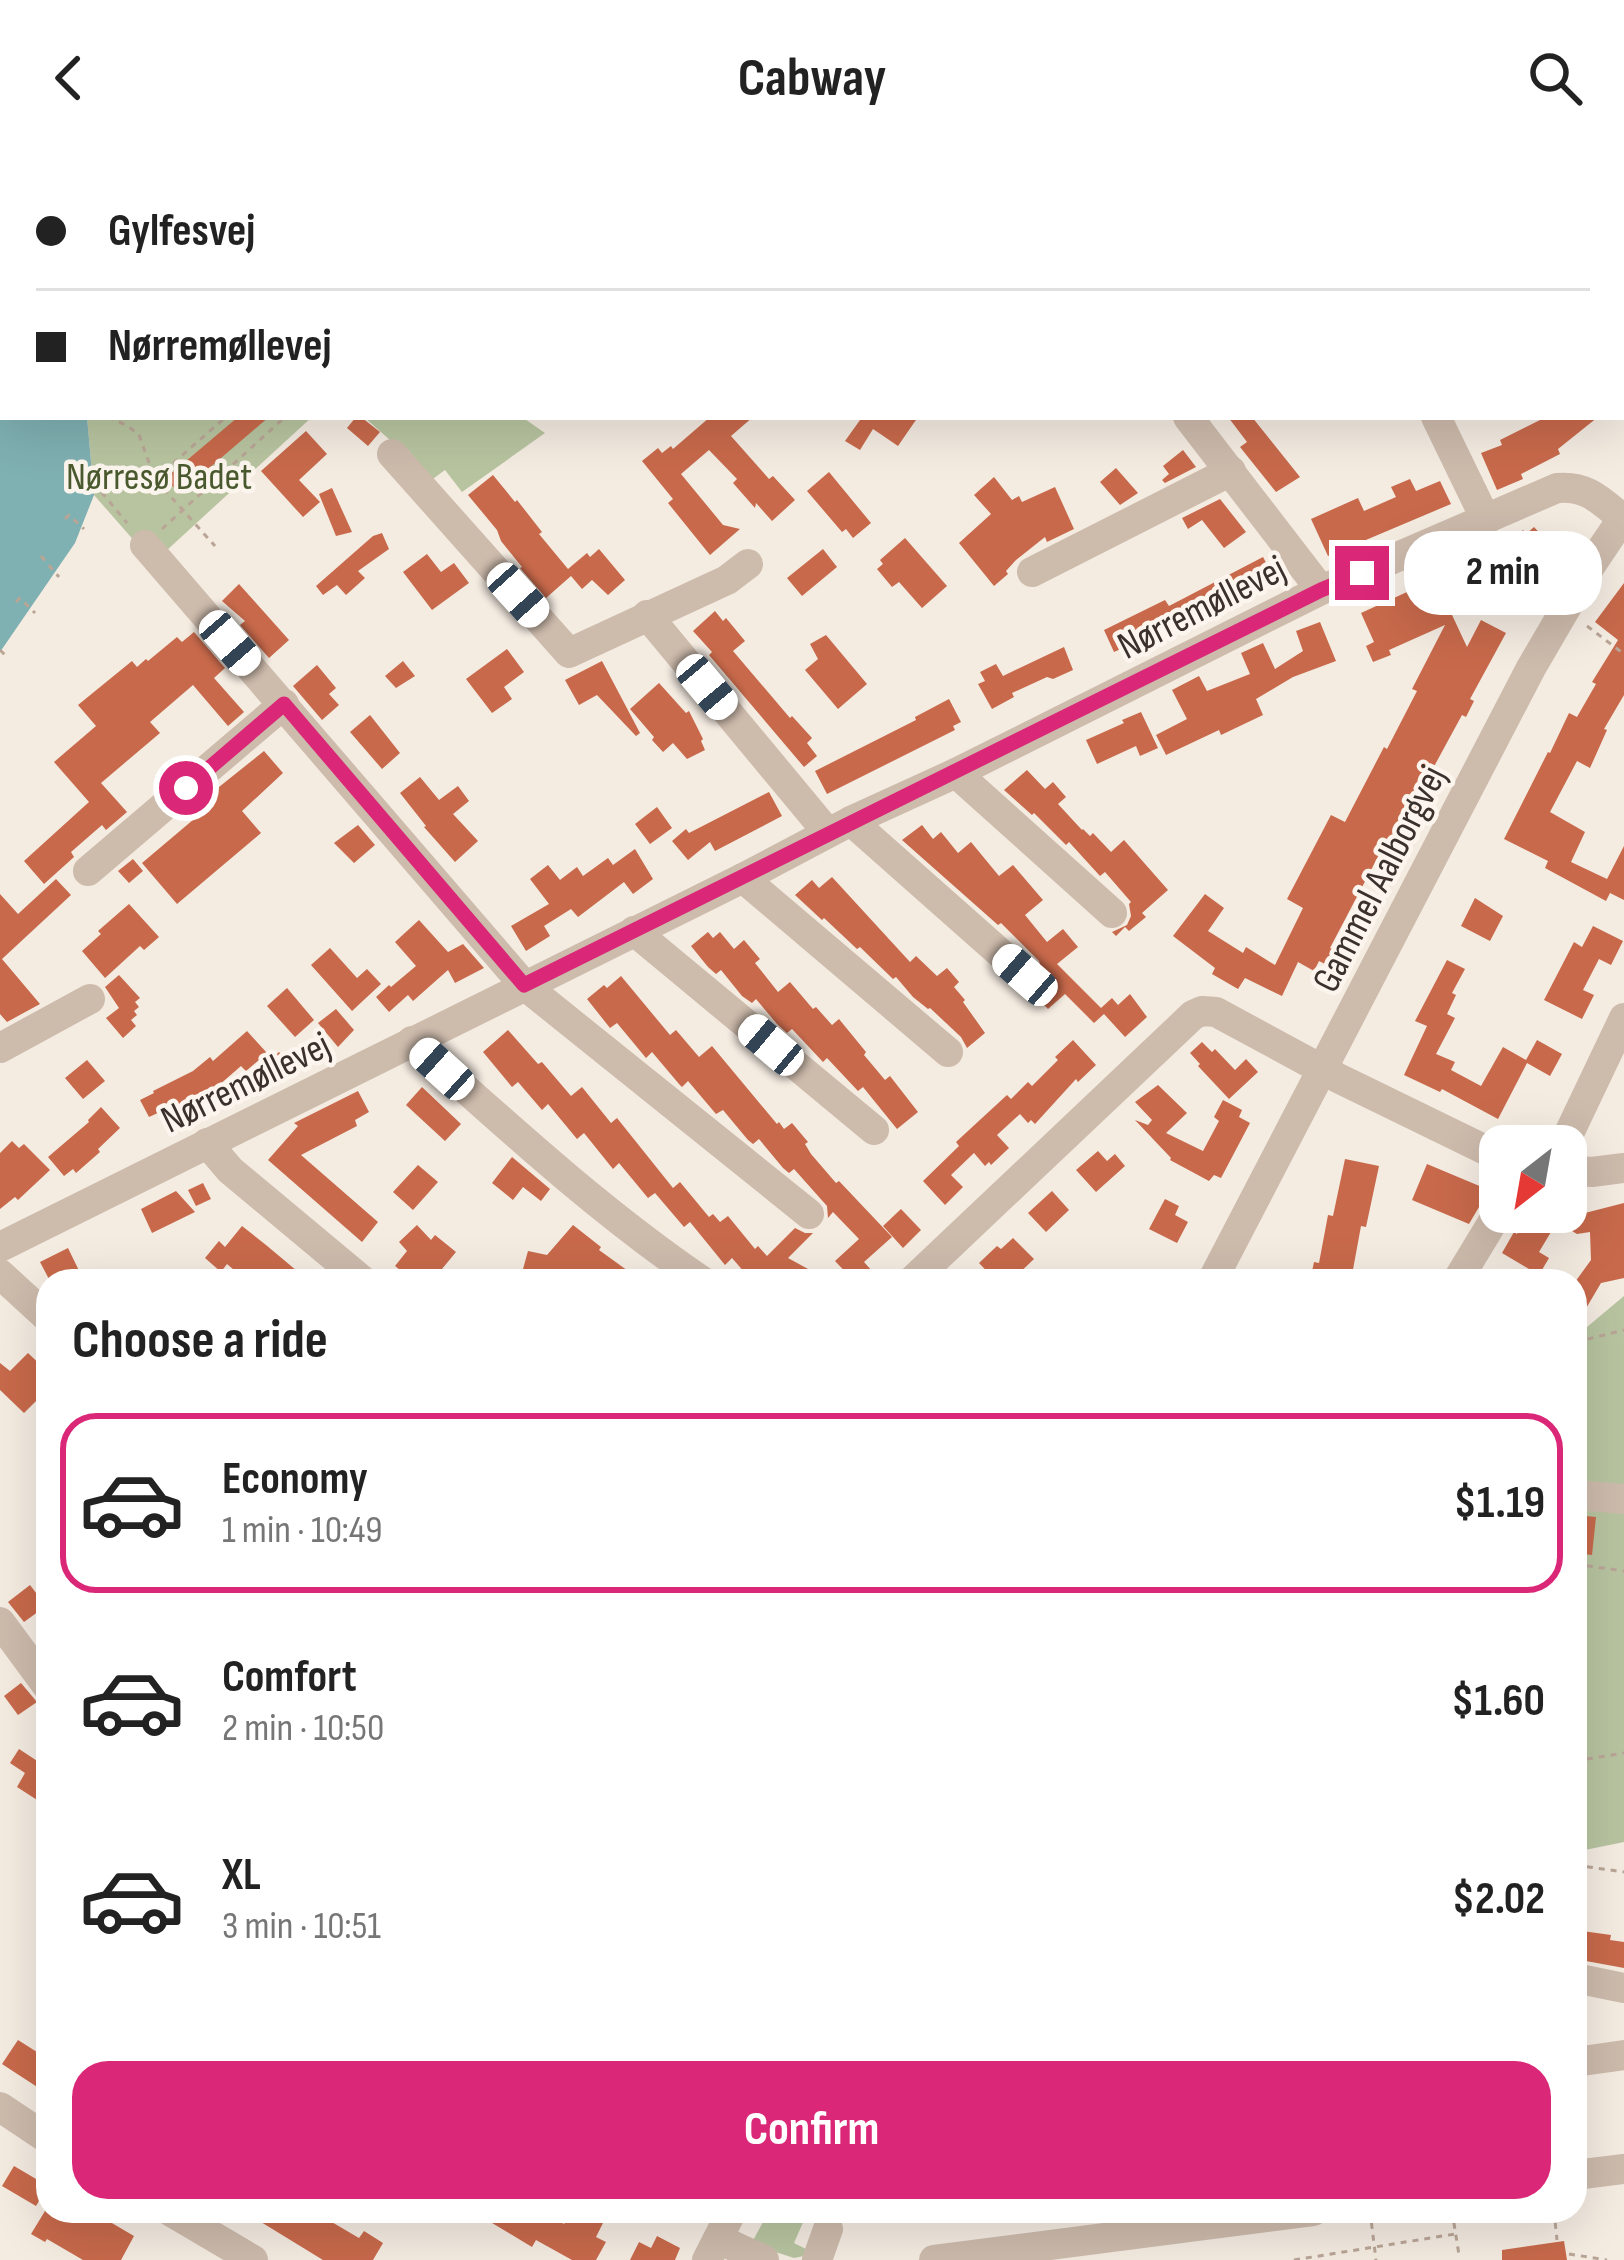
<!DOCTYPE html>
<html lang="en">
<head>
<meta charset="utf-8">
<style>
	body { margin:0; font-family:"Sofia Sans Condensed",sans-serif; background:#f6f6f6; color:#222; height:100vh; display:flex; flex-direction:column; font-size:45px; white-space:nowrap }
	* { box-sizing:border-box; margin:0 }
	p { font-size:39px; color:#767676 }
	.icon { flex:none; width:66px; height:66px; fill:none; stroke:currentColor; stroke-width:2; stroke-linecap:round; stroke-linejoin:round }
	.map { position:relative; flex:1; overflow:hidden }
	.drawer { position:absolute; left:36px; top:1113px; width:1551px; height:954px; display:flex; flex-direction:column; background:#fff; border-radius:36px; box-shadow:0 12px 48px #0002 }
	.drawer>* { flex:none }
	.top-card { position:absolute; left:0px; top:0px; width:1626px; height:264px; box-shadow:0 12px 48px #0002; display:grid; align-content:center; height:264px; padding:0 36px; background:#fff }
	.needle { width:78px; rotate:211deg }
	.fabs { position:absolute; left:1479px; top:969px; display:grid; gap:24px }
	.fabs a { display:grid; place-items:center; width:108px; height:108px; border-radius:24px; background:#fff; box-shadow:0 12px 48px #0002; font-size:60px }
	.end { position:absolute; width:54px; height:54px; margin:-27px; border:15px solid #db2777; background:#fff; box-shadow:0 0 0 6px #fff }
	.from { border-radius:50% }
	.bubble { position:absolute; height:84px; border-radius:36px; background:#fff; box-shadow:0 12px 48px #0002; font-size:39px; font-weight:700; line-height:84px; text-align:center }
	.car { position:absolute; width:36px; height:72px; margin:-36px -18px; border-radius:15px; box-shadow:0 0 9px 3px #0007; background:linear-gradient(#fff 24%,#345 0 40%,#fff 0 76%,#345 0 86%,#fff 0) }
	.top-card b { display:flex; align-items:center; gap:42px; height:114px; font-size:45px }
	.top-card b+b { border-top:3px solid #e0e0e0 }
	.top-card i { width:30px; height:30px; background:#222 }
	ul { padding:0; list-style:none }
	li { display:flex; align-items:center; gap:36px; height:180px; margin:0 24px 18px; padding:0 12px; border:6px solid transparent; border-radius:36px }
	li div { flex:1 }
	li b { display:block; font-size:45px }
	li em { font-style:normal; font-weight:700 }
	li.active { border-color:#db2777 }
	li>.icon { width:108px; height:108px; stroke-width:1.5 }
	h2 { padding:0 36px; font-size:54px; line-height:144px }
	.primary-button { display:flex; gap:24px; margin-top:auto; padding:24px 36px }
	.primary-button a { flex:1; height:138px; border-radius:36px; background:#db2777; color:#fff; font-size:48px; font-weight:700; line-height:138px; text-align:center }
	header { display:flex; justify-content:space-between; align-items:center; height:156px; padding:0 36px; background:#fff; font-size:54px; font-weight:700 }
	.map>svg:first-child { display:block }
</style>
</head>
<body>
<header><svg class="icon" aria-label="back" viewBox="0 0 24 24"><path d="M15 5l-7 7 7 7"/></svg>Cabway<svg class="icon" aria-label="search" viewBox="0 0 24 24"><circle cx="10" cy="10" r="6"/><path d="M15 15l6 6"/></svg></header>
<div class="map">
<svg width="1624" height="2104" viewBox="0 0 1624 2104">
	<rect width="100%" height="100%" fill="#f4ebe1"/>
	<g fill="#b8c4a0">
		<polygon points="136,0 357,0 361,3 136,3"/>
		<polygon points="87,261 312,261 166,395 137,388 94,339"/>
		<polygon points="364,261 522,261 545,277 462,336 445,314 430,325 408,300"/>
		<polygon points="1624,1140 1624,1686 1575,1696 1575,1164 1587,1171"/>
		<polygon points="769,2055 808,2055 794,2087 808,2094 804,2100 794,2102 751,2088"/>
	</g>
	<polygon fill="#7fb0b2" points="0,0 136,0 136,3 3,3 3,261 87,261 94,339 75,387 0,496"/>
	<g fill="#c8694b">
		<polygon points="238,261 269,261 179,338 166,322"/>
		<polygon points="356,261 361,261 380,276 368,290 347,272"/>
		<polygon points="710,261 753,261 731,280 769,323 773,320 795,344 772,365 756,347 755,352 733,327 737,323 709,294 681,318 723,369 740,373 710,399 668,347 673,343 642,305 658,292 662,297 671,290 673,293"/>
		<polygon points="856,261 918,261 898,290 873,273 860,294 845,285 860,264"/>
		<polygon points="1228,261 1252,261 1300,321 1276,336 1240,291 1247,286"/>
		<polygon points="1546,261 1598,261 1558,293 1560,298 1521,318 1523,323 1497,334 1481,297 1502,289 1500,284"/>
		<polygon points="306,275 327,298 299,324 320,346 303,361 261,315"/>
		<polygon points="1183,294 1196,311 1165,327 1162,324 1169,318 1163,310"/>
		<polygon points="1116,312 1138,337 1120,349 1100,326"/>
		<polygon points="829,316 871,367 853,382 846,373 842,376 807,335"/>
		<polygon points="493,319 515,346 517,344 542,376 539,378 568,413 587,397 590,401 599,393 625,424 608,439 592,424 582,433 571,420 546,442 520,412 522,411 501,385 497,374 468,339"/>
		<polygon points="994,321 1012,344 1019,340 1022,346 1055,331 1074,373 1047,386 1045,381 1016,404 1006,415 1008,418 994,430 959,387 991,358 974,339"/>
		<polygon points="1410,323 1416,335 1440,325 1451,348 1328,400 1311,363 1358,342 1364,355 1396,341 1391,331"/>
		<polygon points="332,332 352,376 336,380 319,338"/>
		<polygon points="1220,343 1246,376 1224,392 1202,364 1188,373 1182,362"/>
		<polygon points="1534,371 1555,393 1548,401 1551,404 1517,438 1499,428 1504,419 1488,426 1486,424 1486,427 1446,446 1467,491 1481,464 1506,477 1470,543 1474,545 1466,561 1462,559 1431,616 1438,619 1396,701 1382,693 1330,792 1337,795 1329,810 1319,805 1314,815 1298,806 1282,840 1245,822 1238,833 1212,818 1215,812 1173,780 1205,738 1224,752 1208,775 1243,797 1246,791 1275,809 1303,752 1287,743 1331,659 1345,666 1384,591 1387,593 1417,535 1412,533 1445,469 1389,494 1391,499 1373,506 1366,490 1374,486 1361,457 1453,415 1452,413 1476,401 1486,423 1513,398 1506,390 1523,374 1526,378"/>
		<polygon points="382,377 389,393 358,415 365,422 346,439 337,429 323,439 316,430 373,380"/>
		<polygon points="905,382 947,430 922,452 899,426 892,431 877,413 883,408 880,404"/>
		<polygon points="823,393 837,411 802,440 787,422"/>
		<polygon points="427,398 441,416 454,407 469,427 432,454 403,416"/>
		<polygon points="1263,401 1275,423 1114,496 1104,474 1165,444 1169,450"/>
		<polygon points="1624,427 1624,539 1604,573 1607,574 1590,612 1577,605 1550,656 1585,676 1571,706 1607,723 1624,690 1624,744 1610,737 1606,745 1545,712 1548,705 1504,683 1548,596 1550,597 1569,557 1577,561 1596,528 1592,526 1618,484 1595,466"/>
		<polygon points="239,428 289,484 269,502 240,469 245,465 222,445"/>
		<polygon points="715,455 723,465 726,462 745,485 733,495 790,562 792,560 812,582 807,587 817,600 804,611 709,499 712,496 693,475"/>
		<polygon points="1320,466 1336,505 1293,521 1256,543 1263,559 1221,579 1219,574 1166,599 1156,579 1187,563 1172,534 1199,520 1207,535 1250,518 1241,497 1263,487 1275,513 1303,495 1296,475"/>
		<polygon points="194,476 225,512 214,522 244,556 228,570 193,529 150,566 160,577 101,627 127,656 106,674 102,669 71,696 74,701 44,728 24,705 89,646 54,606 96,570 78,549 132,505 137,511 146,503 148,505 177,481 182,486"/>
		<polygon points="826,479 867,528 838,553 805,514 818,503 810,488"/>
		<polygon points="1064,491 1073,514 1053,523 1047,521 1012,537 1014,541 992,553 978,528 985,525 980,516 996,508 1003,520"/>
		<polygon points="507,493 524,516 504,531 512,543 492,557 466,523"/>
		<polygon points="403,505 415,520 396,532 385,520"/>
		<polygon points="602,505 640,577 636,580 597,539 579,549 565,524"/>
		<polygon points="317,509 336,532 329,538 339,549 322,564 293,530"/>
		<polygon points="659,527 686,557 689,555 703,583 701,585 705,594 687,603 673,587 663,596 652,584 654,581 630,553"/>
		<polygon points="949,543 961,566 953,570 955,574 827,638 815,615 916,564 915,561"/>
		<polygon points="1141,556 1158,592 1140,600 1136,590 1097,608 1086,584 1124,567 1122,564"/>
		<polygon points="370,559 400,597 382,613 350,576"/>
		<polygon points="264,595 283,617 242,655 261,677 177,748 142,707 200,658 194,651"/>
		<polygon points="1027,614 1045,633 1053,626 1066,641 1058,648 1082,674 1083,673 1090,680 1093,677 1111,696 1124,684 1168,734 1142,757 1146,761 1129,775 1125,771 1116,780 1112,776 1127,769 1131,760 1129,748 1131,746 1105,716 1100,720 1069,686 1066,689 1034,657 1032,659 1004,634"/>
		<polygon points="420,621 439,644 458,630 469,645 453,658 478,685 455,706 424,671 426,670 400,637"/>
		<polygon points="769,636 782,660 715,695 710,686 688,704 672,685 686,673 689,677"/>
		<polygon points="657,651 672,672 650,688 635,668"/>
		<polygon points="358,669 375,689 354,707 334,687"/>
		<polygon points="922,669 933,683 941,676 958,697 971,686 999,720 1013,709 1043,744 1025,759 1047,786 1063,773 1078,791 1057,808 1101,852 1112,842 1118,849 1130,838 1147,861 1125,881 1104,858 1094,867 1065,838 1048,853 1033,837 1040,831 1044,822 1039,805 1001,767 998,769 902,684"/>
		<polygon points="635,693 653,723 633,738 624,726 578,761 571,753 544,770 550,780 526,795 511,770 549,748 530,723 548,709 560,724 577,711 583,720 608,702 613,709"/>
		<polygon points="133,703 143,715 129,727 118,715"/>
		<polygon points="832,721 910,806 916,800 937,820 947,812 959,826 954,831 965,844 963,846 985,877 967,892 961,881 930,852 928,853 913,841 896,821 893,823 860,791 857,793 824,762 822,764 795,739 812,724 819,732"/>
		<polygon points="56,723 71,739 2,803 40,848 7,866 0,858 0,738 18,758"/>
		<polygon points="1475,742 1503,760 1490,785 1461,770"/>
		<polygon points="129,748 159,781 144,794 140,790 105,822 82,795 101,778 98,775"/>
		<polygon points="419,764 448,796 463,788 484,812 455,827 448,814 413,845 408,839 389,856 376,841 389,829 391,831 416,810 395,786"/>
		<polygon points="1593,770 1623,785 1611,809 1599,803 1583,834 1594,839 1582,863 1544,844 1574,786 1582,791"/>
		<polygon points="708,776 713,782 720,776 734,793 744,784 760,803 755,807 778,836 790,826 813,853 816,851 832,869 839,863 866,896 864,899 885,924 890,920 918,956 897,973 863,931 858,935 827,902 823,906 792,873 787,877 777,868 756,843 752,847 742,840 721,814 716,818 708,811 691,790"/>
		<polygon points="330,792 357,822 367,813 381,828 352,855 311,809"/>
		<polygon points="1447,804 1465,813 1452,837 1456,839 1447,858 1455,862 1436,898 1455,906 1451,914 1481,930 1503,891 1526,904 1537,884 1562,898 1550,920 1527,907 1498,963 1442,933 1440,936 1404,919 1427,870 1415,865"/>
		<polygon points="119,819 140,842 135,846 139,851 134,855 137,859 131,864 136,870 123,882 106,862 119,852 105,831"/>
		<polygon points="621,820 670,879 676,874 699,901 712,890 777,968 779,966 784,973 792,967 808,986 805,988 811,998 836,1027 839,1025 892,1081 864,1106 881,1125 854,1125 835,1105 859,1083 833,1056 828,1062 827,1050 794,1013 789,1017 783,1012 759,983 753,988 748,984 723,954 716,958 688,925 682,931 679,928 652,896 646,902 617,867 610,872 587,843 604,829 607,832"/>
		<polygon points="287,832 314,864 295,881 267,850"/>
		<polygon points="336,853 354,874 338,891 318,867"/>
		<polygon points="508,874 538,908 542,906 571,940 582,931 611,967 617,962 673,1032 680,1026 709,1061 713,1058 720,1066 728,1060 755,1093 758,1090 767,1100 795,1072 805,1077 813,1077 788,1102 830,1125 752,1125 732,1102 725,1109 690,1066 684,1071 655,1037 648,1042 619,1007 613,1013 584,977 577,983 548,948 542,954 518,926 512,931 483,896"/>
		<polygon points="247,875 267,897 246,915 241,910 188,956 191,962 169,974 160,956 149,961 140,944 154,937 153,935 193,915 210,901 213,905"/>
		<polygon points="1073,884 1096,909 1078,926 1076,923 1035,968 1031,964 1028,967 1020,958 997,979 1009,992 991,1009 989,1006 985,1010 974,997 951,1019 963,1031 945,1049 923,1025 959,990 956,986 1007,939 1011,943 1028,926 1032,930 1058,904 1055,901"/>
		<polygon points="1202,886 1212,896 1215,893 1235,914 1246,903 1258,916 1229,943 1198,910 1200,908 1190,897"/>
		<polygon points="279,896 293,911 279,924 265,909"/>
		<polygon points="87,904 105,925 83,943 65,922"/>
		<polygon points="1158,929 1187,957 1166,977 1203,995 1219,965 1214,961 1223,944 1242,954 1239,961 1250,967 1221,1022 1214,1019 1209,1025 1170,1004 1171,1002 1135,964 1148,969 1152,964 1135,946"/>
		<polygon points="422,931 461,968 445,985 406,949"/>
		<polygon points="358,935 369,956 355,964 357,970 301,999 378,1066 362,1086 268,1004 298,970 294,967"/>
		<polygon points="101,951 120,972 98,993 100,996 76,1017 73,1013 64,1020 48,1001 89,966 88,964"/>
		<polygon points="12,985 19,992 24,988 50,1014 18,1044 15,1041 0,1053 0,997"/>
		<polygon points="1098,995 1107,1005 1115,998 1125,1010 1096,1036 1076,1014"/>
		<polygon points="512,1001 550,1033 541,1045 523,1031 513,1044 492,1027"/>
		<polygon points="1345,1003 1379,1010 1366,1071 1361,1070 1352,1119 1347,1118 1345,1125 1310,1125 1314,1106 1319,1107 1328,1059 1333,1060"/>
		<polygon points="1427,1008 1489,1034 1469,1068 1412,1044"/>
		<polygon points="418,1009 438,1026 413,1054 393,1036"/>
		<polygon points="203,1027 211,1043 196,1050 188,1034"/>
		<polygon points="176,1035 195,1056 152,1077 141,1053"/>
		<polygon points="1052,1035 1069,1054 1046,1076 1028,1057"/>
		<polygon points="1165,1043 1179,1050 1175,1059 1188,1066 1177,1087 1149,1073"/>
		<polygon points="1624,1047 1624,1122 1601,1127 1575,1171 1575,1126 1591,1104 1590,1076 1577,1078 1557,1066 1539,1096 1549,1102 1539,1119 1502,1097 1514,1076 1517,1078 1519,1074 1523,1076 1535,1056 1566,1056 1566,1049 1581,1058"/>
		<polygon points="901,1053 921,1074 903,1092 883,1070"/>
		<polygon points="417,1069 431,1084 435,1079 456,1096 442,1113 457,1125 414,1125 395,1110 407,1095 399,1086"/>
		<polygon points="573,1069 601,1091 599,1094 642,1125 539,1125 523,1113 528,1095 547,1099"/>
		<polygon points="242,1070 266,1089 309,1125 247,1125 227,1108 221,1116 205,1102 219,1085 225,1091"/>
		<polygon points="1013,1082 1034,1103 1011,1125 996,1125 979,1107 997,1090 1001,1093"/>
		<polygon points="68,1092 84,1125 50,1125 40,1106"/>
		<polygon points="28,1197 48,1216 48,1254 37,1244 24,1257 0,1234 0,1207 10,1215"/>
		<polygon points="1575,1359 1596,1361 1592,1399 1575,1397"/>
		<polygon points="30,1429 46,1450 24,1466 8,1446"/>
		<polygon points="21,1527 37,1546 18,1559 4,1540"/>
		<polygon points="19,1593 48,1612 48,1651 17,1631 25,1617 10,1607"/>
		<polygon points="1575,1774 1611,1779 1610,1784 1624,1786 1624,1812 1575,1803"/>
		<polygon points="18,1884 48,1903 48,1938 2,1908"/>
		<polygon points="14,2010 48,2030 36,2050 2,2030"/>
		<polygon points="45,2055 110,2055 105,2063 134,2080 121,2104 83,2104 47,2083 45,2086 31,2078"/>
		<polygon points="243,2055 313,2055 359,2082 364,2075 383,2087 373,2104 323,2104"/>
		<polygon points="472,2055 543,2055 564,2068 571,2055 609,2055 596,2081 606,2086 596,2104 572,2104 536,2084 532,2091"/>
		<polygon points="657,2080 680,2092 675,2104 630,2104 639,2086 651,2092"/>
		<polygon points="1564,2085 1567,2104 1502,2104 1502,2094"/>
	</g>
	<g fill="none" stroke-linecap="round" stroke-linejoin="round">
		<g stroke="#b9a596" stroke-width="3" stroke-dasharray="6 6" stroke-linecap="butt">
			<polyline points="108,261 128,270 139,279 155,323 215,390"/>
			<polyline points="155,323 226,261"/>
			<polyline points="94,327 127,367"/>
			<polyline points="65,363 69,359 84,373"/>
			<polyline points="162,373 285,261"/>
			<polyline points="41,400 59,421"/>
			<polyline points="16,446 20,442 35,457"/>
			<polyline points="1587,470 1624,498"/>
			<polyline points="0,494 8,502"/>
			<polyline points="1576,1186 1624,1174"/>
			<polyline points="1575,1207 1575,1185"/>
			<polyline points="1575,1408 1624,1415"/>
			<polyline points="1575,1605 1624,1597"/>
			<polyline points="1575,1709 1624,1716"/>
			<polyline points="1029,2055 1030,2067"/>
			<polyline points="1370,2055 1376,2104"/>
			<polyline points="1452,2055 1459,2099"/>
			<polyline points="1554,2055 1557,2084"/>
			<polyline points="1569,2098 1607,2104"/>
			<polyline points="1294,2104 1455,2078"/>
		</g>
		<g stroke="#cdbbac" stroke-width="30">
			<polyline points="378,0 381,3"/>
			<polyline points="602,0 603,3"/>
			<polyline points="1505,0 1507,3"/>
			<polyline points="913,3 915,0"/>
			<polyline points="1438,3 1442,0"/>
			<polyline points="1623,165 1624,167"/>
			<polyline points="1188,261 1321,434"/>
			<polyline points="1436,261 1486,364"/>
			<polyline points="392,298 569,497 727,424 748,408"/>
			<polyline points="145,389 524,829 809,1058"/>
			<polyline points="1032,416 1231,315"/>
			<polyline points="647,459 828,677"/>
			<polyline points="956,617 1112,757"/>
			<polyline points="851,665 1025,819"/>
			<polyline points="88,715 284,548"/>
			<polyline points="743,722 948,896"/>
			<polyline points="634,775 874,974"/>
			<path d="M 412,885 C 506,969 598,1054 702,1125"/>
			<polyline points="0,892 90,843"/>
			<polyline points="207,987 230,1014 363,1125"/>
			<polyline points="1563,990 1624,862"/>
			<polyline points="1566,1014 1592,1016 1624,1012"/>
			<path d="M 0,1091 L 743,722 L 851,665 L 956,617 L 1321,434 L 1557,332 C 1586,329 1600,344 1622,362"/>
			<polyline points="0,1118 48,1162"/>
			<polyline points="912,1125 1193,859 1202,855 1216,856 1338,922 1500,1001"/>
			<polyline points="1212,1125 1531,512 1591,409 1624,360"/>
			<polyline points="1457,1125 1500,1054"/>
			<polyline points="1575,1339 1624,1343"/>
			<polyline points="0,1466 48,1531"/>
			<polyline points="1575,1822 1624,1832"/>
			<polyline points="1575,1906 1624,1899"/>
			<polyline points="0,1951 48,1983"/>
			<polyline points="1575,2019 1624,2013"/>
			<polyline points="170,2055 253,2104"/>
			<polyline points="718,2083 764,2104"/>
			<polyline points="707,2104 732,2055"/>
			<polyline points="817,2104 828,2073"/>
			<polyline points="934,2104 1313,2055"/>
		</g>
	</g>
	<g fill="none" stroke-linecap="round" stroke-linejoin="round">
		<polyline stroke="#db2777" stroke-width="15" points="186,632 284,548 524,829 1321,434 1362,417"/>
	</g>
	<g text-anchor="middle" stroke-width="9" stroke-linejoin="round" paint-order="stroke">
		<g font-size="39" fill="#4a5a2e" stroke="#fbf5ee">
			<text x="159" y="333">Nørresø Badet</text>
		</g>
		<g font-size="39" fill="#3b302b" stroke="#fbf5ee">
			<text transform="translate(1201 450) rotate(-27)" y="14">Nørremøllevej</text>
			<text transform="translate(1378 722) rotate(-63)" y="14">Gammel Aalborgvej</text>
			<text transform="translate(245 925) rotate(-26)" y="14">Nørremøllevej</text>
		</g>
	</g>
</svg>
<div class="fabs">
<a><svg class="needle" viewBox="-14 -14 28 28"><path d="M0-13l5 13h-10z" fill="#e53935"/><path d="M0 13l5-13h-10z" fill="#767676"/></svg></a>
</div>
<i class="end from" style="left:186px;top:632px"></i>
<i class="end" style="left:1362px;top:417px"></i>
<div class="bubble" style="left:1404px;top:375px;width:198px">2 min</div>
<i class="car" style="left:518px;top:439px;rotate:138deg"></i>
<i class="car" style="left:230px;top:487px;rotate:139deg"></i>
<i class="car" style="left:707px;top:531px;rotate:140deg"></i>
<i class="car" style="left:1025px;top:819px;rotate:311deg"></i>
<i class="car" style="left:771px;top:889px;rotate:310deg"></i>
<i class="car" style="left:442px;top:913px;rotate:312deg"></i>
<div class="top-card">
<b><i class="from"></i>Gylfesvej</b>
<b><i></i>Nørremøllevej</b>
</div>
<section class="drawer">
<h2>Choose a ride</h2>
<ul>
<li class="active"><svg class="icon" aria-label="car" viewBox="0 0 24 24"><path d="M5 17H2v-5l4-1 3-4h7l3 4 3 1v5h-3M9 17h6M6 11h13"/><circle cx="7" cy="17" r="2"/><circle cx="17" cy="17" r="2"/></svg><div><b>Economy</b><p>1 min · 10:49</p></div><em>$1.19</em></li>
<li><svg class="icon" aria-label="car" viewBox="0 0 24 24"><path d="M5 17H2v-5l4-1 3-4h7l3 4 3 1v5h-3M9 17h6M6 11h13"/><circle cx="7" cy="17" r="2"/><circle cx="17" cy="17" r="2"/></svg><div><b>Comfort</b><p>2 min · 10:50</p></div><em>$1.60</em></li>
<li><svg class="icon" aria-label="car" viewBox="0 0 24 24"><path d="M5 17H2v-5l4-1 3-4h7l3 4 3 1v5h-3M9 17h6M6 11h13"/><circle cx="7" cy="17" r="2"/><circle cx="17" cy="17" r="2"/></svg><div><b>XL</b><p>3 min · 10:51</p></div><em>$2.02</em></li>
</ul>
<div class="primary-button"><a>Confirm</a></div>
</section>
</div>
</body>
</html>
